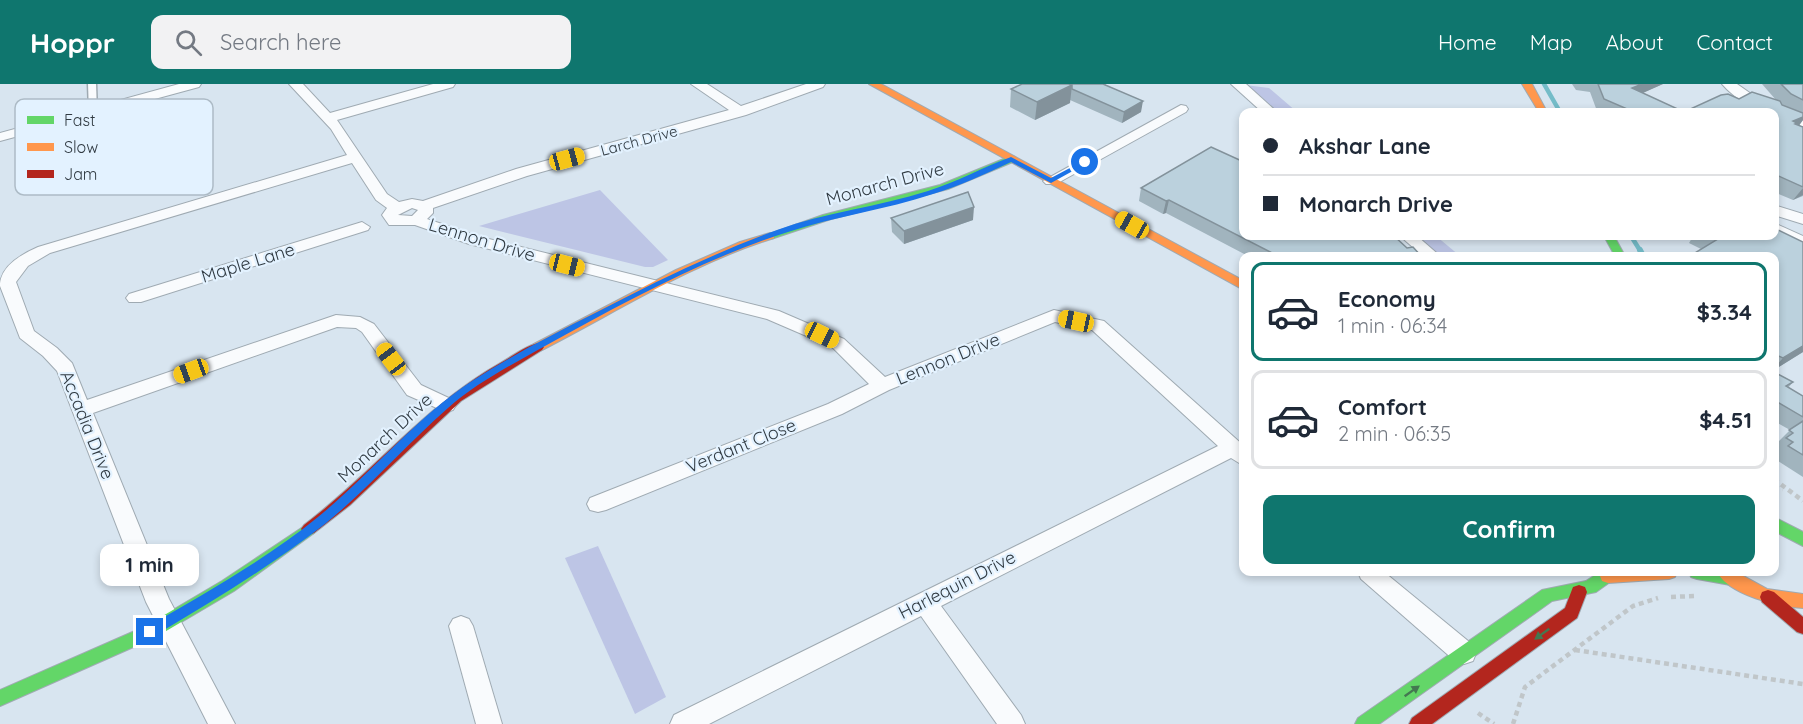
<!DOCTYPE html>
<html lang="en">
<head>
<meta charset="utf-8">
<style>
	body { margin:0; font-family:Quicksand,sans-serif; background:#f2f2f3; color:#1f2937; height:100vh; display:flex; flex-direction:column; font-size:22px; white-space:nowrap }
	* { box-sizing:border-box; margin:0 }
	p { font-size:20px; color:#747a83 }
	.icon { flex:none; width:33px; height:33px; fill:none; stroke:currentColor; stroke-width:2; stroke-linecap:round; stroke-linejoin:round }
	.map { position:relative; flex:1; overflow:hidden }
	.drawer { position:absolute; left:1239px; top:168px; width:540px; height:324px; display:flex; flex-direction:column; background:#fff; border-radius:12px; box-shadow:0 3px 9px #0003 }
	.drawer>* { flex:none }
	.banner { position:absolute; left:1239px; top:24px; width:540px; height:132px; border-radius:12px; box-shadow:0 3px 9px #0003; display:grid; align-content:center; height:132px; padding:0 24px; background:#fff }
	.end { position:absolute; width:27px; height:27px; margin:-14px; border:8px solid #1a73e8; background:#fff; box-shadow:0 0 0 3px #fff }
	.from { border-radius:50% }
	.bubble { position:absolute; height:42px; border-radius:12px; background:#fff; box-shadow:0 3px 9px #0003; font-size:20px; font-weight:700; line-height:42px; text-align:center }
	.car { position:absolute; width:18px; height:36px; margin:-18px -9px; border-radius:8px; box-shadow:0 0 4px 2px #0007; background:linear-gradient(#f5c518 24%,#345 0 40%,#f5c518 0 76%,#345 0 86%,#f5c518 0) }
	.banner b { display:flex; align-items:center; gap:21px; height:57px; font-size:22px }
	.banner b+b { border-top:2px solid #e0e1e3 }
	.banner i { width:15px; height:15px; background:#1f2937 }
	ul { padding:10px 0 0; list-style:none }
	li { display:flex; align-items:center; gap:18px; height:99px; margin:0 12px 9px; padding:0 12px; border:3px solid #e0e1e3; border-radius:12px }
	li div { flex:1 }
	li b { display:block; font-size:22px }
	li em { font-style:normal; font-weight:700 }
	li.selected { border-color:#0f766e }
	li>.icon { width:54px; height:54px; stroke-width:1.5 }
	.cta { display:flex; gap:12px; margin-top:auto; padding:12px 24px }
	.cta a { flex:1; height:69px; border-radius:12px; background:#0f766e; color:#fff; font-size:24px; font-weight:700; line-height:69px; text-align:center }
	header { display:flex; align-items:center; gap:36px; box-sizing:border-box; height:84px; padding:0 30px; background:#0f766e; color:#fff }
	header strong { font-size:28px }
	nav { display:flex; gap:33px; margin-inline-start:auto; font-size:21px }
	.search { width:420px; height:54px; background:#f2f2f3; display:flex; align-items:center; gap:15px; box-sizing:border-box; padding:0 21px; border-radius:12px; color:#747a83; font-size:22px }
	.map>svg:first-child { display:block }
</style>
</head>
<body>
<header>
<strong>Hoppr</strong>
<div class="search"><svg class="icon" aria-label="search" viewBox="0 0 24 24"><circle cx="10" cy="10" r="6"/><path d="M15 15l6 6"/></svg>Search here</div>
<nav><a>Home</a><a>Map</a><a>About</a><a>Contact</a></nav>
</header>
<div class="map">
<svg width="1803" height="640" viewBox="0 0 1803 640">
	<rect width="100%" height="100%" fill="#d8e5f0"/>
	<g fill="#bdc5e5">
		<polygon points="1245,1 1269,4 1297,28 1276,28"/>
		<polygon points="600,106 668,176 653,183 645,183 479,142"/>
		<polygon points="1412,152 1436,152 1460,172 1436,172"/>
		<polygon points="598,462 666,613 635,630 565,474"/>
	</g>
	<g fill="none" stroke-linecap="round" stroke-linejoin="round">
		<g stroke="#74bcc8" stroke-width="4.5">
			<polyline points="1544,0 1560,28"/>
			<polyline points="1631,152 1641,168"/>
		</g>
		<polyline stroke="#74bcc8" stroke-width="6" points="1640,166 1643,172"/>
		<g stroke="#9faab2" stroke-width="3">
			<g id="lane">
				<polygon points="88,0 96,0 97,28 93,30 89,28"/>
				<polygon points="135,13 142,15 165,54 164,56 157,54 134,15"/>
				<polygon points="36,40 43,42 62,82 61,84 55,84 54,82 35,42"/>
			</g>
		</g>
		<g stroke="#9faab2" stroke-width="2">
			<g id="street">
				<polygon points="179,0 201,0 199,3 0,57 0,49"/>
				<path d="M 289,0 L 303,0 L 330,29 L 433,0 L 455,0 L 453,3 L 337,36 L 387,110 L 399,118 L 412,115 L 423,117 L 516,85 L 729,26 L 691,0 L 707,0 L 741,22 L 806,0 L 825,0 L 823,3 L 746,31 L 527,92 L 433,124 L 433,129 L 427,135 L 481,153 L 779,227 L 844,255 L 885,293 L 1054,226 L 1104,237 L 1244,362 L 1244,382 L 1231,374 L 941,522 L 1021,631 L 1025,640 L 997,640 L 921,532 L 709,640 L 670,640 L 674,631 L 1218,362 L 1092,246 L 1055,238 L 889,306 L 842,330 L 606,426 L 598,428 L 590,426 L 587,420 L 590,414 L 828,320 L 869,300 L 832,263 L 767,235 L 469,160 L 415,141 L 389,141 L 382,131 L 387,124 L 376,116 L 352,79 L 50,169 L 28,182 L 16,198 L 34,247 L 57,264 L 72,279 L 87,316 L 336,231 L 360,233 L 374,240 L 421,301 L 453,316 L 456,321 L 453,326 L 446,328 L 407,311 L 362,248 L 356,244 L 337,243 L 93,329 L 169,515 L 235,640 L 208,640 L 146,518 L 57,287 L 43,272 L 20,254 L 0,202 C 0,182 22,170 38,163 L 347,71 L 331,45 ZM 412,124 L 418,126 L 412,132 L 398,131 Z"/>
				<polygon points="1231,0 1246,0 1277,28 1262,28"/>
				<path d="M 1722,0 L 1737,0 L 1757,14 L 1803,34 L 1803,43 L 1774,32 L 1774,28 C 1756,28 1734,14 1722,0 Z"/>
				<polygon points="1181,21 1186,22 1188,25 1186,28 1056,100 1046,100 1043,97"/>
				<polygon points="1774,121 1803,130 1803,140 1774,131"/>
				<polygon points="362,138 370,143 368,146 141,218 129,218 126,214 129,210"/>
				<polygon points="1774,139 1803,152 1803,163 1774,150"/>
				<polygon points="1400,152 1417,152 1440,172 1423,172"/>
				<polygon points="1358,488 1384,488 1473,561 1476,569 1473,577 1464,580 1455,577 1361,495"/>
				<polygon points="461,532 469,535 473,542 502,640 476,640 449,542 453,535"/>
			</g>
		</g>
		<g stroke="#9faab2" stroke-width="2">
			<g id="fast">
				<polygon points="1011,72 1015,73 1015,77 948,105 831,135 774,154 770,155 764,152 823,131 940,101"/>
				<polygon points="1604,152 1614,152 1625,172 1615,172"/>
				<polygon points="1774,433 1803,448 1803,462 1774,447"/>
				<polygon points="309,439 314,441 317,445 314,449 234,507 156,553 0,622 0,606 144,543 222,497"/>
				<polygon points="1600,488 1619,488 1617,493 1596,508 1552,517 1379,640 1355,640 1358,634 1542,506 1586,497"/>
				<polygon points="1689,488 1731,488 1742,490 1744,495 1742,500 1736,502 1697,495 1691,493"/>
			</g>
		</g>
		<g stroke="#9faab2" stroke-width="2">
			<g id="slow">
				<polygon points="869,0 881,0 1244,197 1244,206"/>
				<polygon points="1522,0 1532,0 1547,28 1539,28"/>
				<path d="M 770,149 L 774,150 L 774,154 C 693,179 618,227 542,266 L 538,267 L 532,263 L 534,260 L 676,186 L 740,158 Z"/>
				<polygon points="1602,488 1677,488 1675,493 1669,495 1608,499 1602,497 1600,492"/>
				<path d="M 1717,488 L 1736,488 L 1767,505 L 1803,510 L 1803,524 C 1779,523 1729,511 1717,488 Z"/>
			</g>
		</g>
		<g stroke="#9faab2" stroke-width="2">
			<g id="jam">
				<path d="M 538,259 L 544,263 L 542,266 L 461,317 L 350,421 L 314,449 L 309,451 L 304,449 L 301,445 L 304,441 C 373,389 425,321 502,278 C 513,272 525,262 538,259 Z"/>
				<polygon points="1579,501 1585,503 1587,508 1577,534 1432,640 1409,640 1412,634 1565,524 1573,503"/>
				<polygon points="1768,506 1774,508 1803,533 1803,550 1797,548 1762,518 1760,513 1762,508"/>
			</g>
		</g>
		<g stroke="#c0c6c9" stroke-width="4.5" stroke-dasharray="5 4" stroke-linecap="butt">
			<polyline points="1774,395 1803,417"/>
			<polyline points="1774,403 1783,405"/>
			<polyline points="1671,513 1694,512"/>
			<polyline points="1575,566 1803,600"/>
			<polyline points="1478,629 1494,640"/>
			<polyline points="1513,640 1525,603 1633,522 1658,514"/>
		</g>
		<use href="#lane" fill="#f9fbfd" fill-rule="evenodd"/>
		<use href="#street" fill="#f9fbfd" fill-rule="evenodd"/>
		<use href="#fast" fill="#63d668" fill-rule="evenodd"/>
		<use href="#slow" fill="#ff974d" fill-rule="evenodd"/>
		<use href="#jam" fill="#b3261e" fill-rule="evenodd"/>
	</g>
	<g fill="#a1b4be">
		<polygon points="1022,0 1106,0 1106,1 1141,28 1122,39 1070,16 1070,19 1035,36 1010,23 1011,5"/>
		<polygon points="1572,0 1663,0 1642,9 1684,28 1739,15 1776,16 1762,0 1803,0 1803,36 1799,41 1803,43 1803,112 1793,116 1774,108 1774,28 1600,28 1597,27 1590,8 1576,6"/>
		<polygon points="1141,104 1407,164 1421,172 1248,172 1166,129 1163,130 1139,117"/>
		<polygon points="891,134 973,136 904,160 892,148"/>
		<polygon points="1688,152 1774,152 1803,268 1774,286 1774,172 1691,172 1693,170 1701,165 1689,159 1692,154"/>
		<polygon points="1774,288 1793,298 1788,304 1803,312 1803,393 1775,375 1779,371 1774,368 1774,366 1779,361 1776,360 1790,346 1774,337"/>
	</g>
	<g fill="#83929b">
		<polygon points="1642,0 1663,0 1625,17 1632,4"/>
		<polygon points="1072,1 1070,19 1035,36 1037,18"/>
		<polygon points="1143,17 1141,28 1122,39 1124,28"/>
		<polygon points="1803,33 1803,36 1798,43 1793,37"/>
		<polygon points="1803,104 1803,111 1793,116"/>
		<polygon points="1169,116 1166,129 1163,130 1166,117"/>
		<polygon points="974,123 973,136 904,160 904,147"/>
		<polygon points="1803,262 1803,268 1774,286 1774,284 1783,274"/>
	</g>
	<g fill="#bbd1dd" stroke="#83929b" stroke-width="1.5">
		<polygon points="1022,0 1069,0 1072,1 1037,18 1011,5"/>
		<polygon points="1069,0 1103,0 1143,17 1124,28 1072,5 1072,1"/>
		<polygon points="1598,0 1642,0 1632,4 1684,28 1721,11 1728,10 1739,15 1752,8 1780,17 1782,21 1803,29 1803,33 1793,37 1797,39 1795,40 1803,43 1803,103 1774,90 1774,28 1634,28 1604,15"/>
		<polygon points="1781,0 1803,0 1803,16 1791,10"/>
		<polygon points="1211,63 1244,78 1244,152 1394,152 1407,164 1413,163 1421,172 1278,172 1169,116 1166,117 1141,104"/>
		<polygon points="968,108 974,123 904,147 891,134"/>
		<polygon points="1778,146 1803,158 1803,262 1783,274 1774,270 1774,172 1698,172 1693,170 1718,155 1710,152 1774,152 1774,148"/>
		<polygon points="1774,288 1793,298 1786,302 1803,312 1803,333 1774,316"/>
		<polygon points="1803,337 1803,371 1788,362 1793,358 1786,354 1793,349 1789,346"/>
	</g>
	<defs><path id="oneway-solid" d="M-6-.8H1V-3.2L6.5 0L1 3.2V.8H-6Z" transform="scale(1.5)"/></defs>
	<g fill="#447851">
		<use href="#oneway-solid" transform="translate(1542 550) rotate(144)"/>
		<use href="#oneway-solid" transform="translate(1412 607) rotate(-35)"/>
	</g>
	<path fill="#1a73e8" d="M 1011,73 L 1051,94 L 1083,77 L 1089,78 L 1051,99 L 1011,78 C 985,90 960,102 933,110 C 885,126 836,132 788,148 C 703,175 623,219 545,262 C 513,280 476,299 448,324 C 406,361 369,404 325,440 C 271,482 213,517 154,552 L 145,552 L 145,544 C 204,510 265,476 318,433 C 371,390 415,334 472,297 C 511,272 553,250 595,229 C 655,198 714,169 777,146 C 826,128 878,123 928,107 C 957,98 983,83 1011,73 Z"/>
	<g text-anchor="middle" stroke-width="4.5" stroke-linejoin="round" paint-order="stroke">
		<g font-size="15" fill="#303a42" stroke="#e3f2ff">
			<text transform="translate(639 57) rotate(-15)" y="5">Larch Drive</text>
		</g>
		<g font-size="18" fill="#303a42" stroke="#e3f2ff">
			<text transform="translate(885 100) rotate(-15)" y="6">Monarch Drive</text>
			<text transform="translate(482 156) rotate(17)" y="6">Lennon Drive</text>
			<text transform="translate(248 179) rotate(-17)" y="6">Maple Lane</text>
			<text transform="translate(948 275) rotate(-22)" y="6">Lennon Drive</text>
			<text transform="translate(87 341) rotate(68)" y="6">Accadia Drive</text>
			<text transform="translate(385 354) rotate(-43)" y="6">Monarch Drive</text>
			<text transform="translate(741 362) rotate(-22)" y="6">Verdant Close</text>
			<text transform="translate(957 501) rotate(-27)" y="6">Harlequin Drive</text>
		</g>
	</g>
	<rect x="15" y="15" width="198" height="96" rx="9" fill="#e3f2ff" stroke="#adbbc6" stroke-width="1.5"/>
	<rect x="27" y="32" width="27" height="8" fill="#63d668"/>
	<rect x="27" y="59" width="27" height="8" fill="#ff974d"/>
	<rect x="27" y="86" width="27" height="8" fill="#b3261e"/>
	<g font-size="16" fill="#303a42">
		<text x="64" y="42">Fast</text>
		<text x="64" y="69">Slow</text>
		<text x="64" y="96">Jam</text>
	</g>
</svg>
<i class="end from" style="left:1085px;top:78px"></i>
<i class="end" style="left:150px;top:548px"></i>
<div class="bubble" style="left:100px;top:460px;width:99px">1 min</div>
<i class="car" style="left:567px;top:75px;rotate:75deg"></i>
<i class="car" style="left:1132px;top:141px;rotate:299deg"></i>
<i class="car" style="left:567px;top:181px;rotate:104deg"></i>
<i class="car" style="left:1076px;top:237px;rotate:282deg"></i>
<i class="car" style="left:822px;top:251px;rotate:116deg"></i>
<i class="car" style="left:391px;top:275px;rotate:323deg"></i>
<i class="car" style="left:191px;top:287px;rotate:250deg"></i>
<div class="banner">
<b><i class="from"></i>Akshar Lane</b>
<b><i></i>Monarch Drive</b>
</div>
<section class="drawer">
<ul>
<li class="selected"><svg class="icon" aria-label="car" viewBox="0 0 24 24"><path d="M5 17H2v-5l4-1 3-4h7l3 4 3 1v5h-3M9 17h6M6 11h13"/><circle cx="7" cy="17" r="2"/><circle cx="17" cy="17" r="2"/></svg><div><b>Economy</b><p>1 min · 06:34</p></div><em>$3.34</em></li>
<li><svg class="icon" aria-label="car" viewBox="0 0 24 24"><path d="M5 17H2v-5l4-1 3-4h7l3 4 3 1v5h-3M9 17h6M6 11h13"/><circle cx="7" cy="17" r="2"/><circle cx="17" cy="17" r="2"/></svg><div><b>Comfort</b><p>2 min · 06:35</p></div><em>$4.51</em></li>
</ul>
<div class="cta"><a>Confirm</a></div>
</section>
</div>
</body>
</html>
